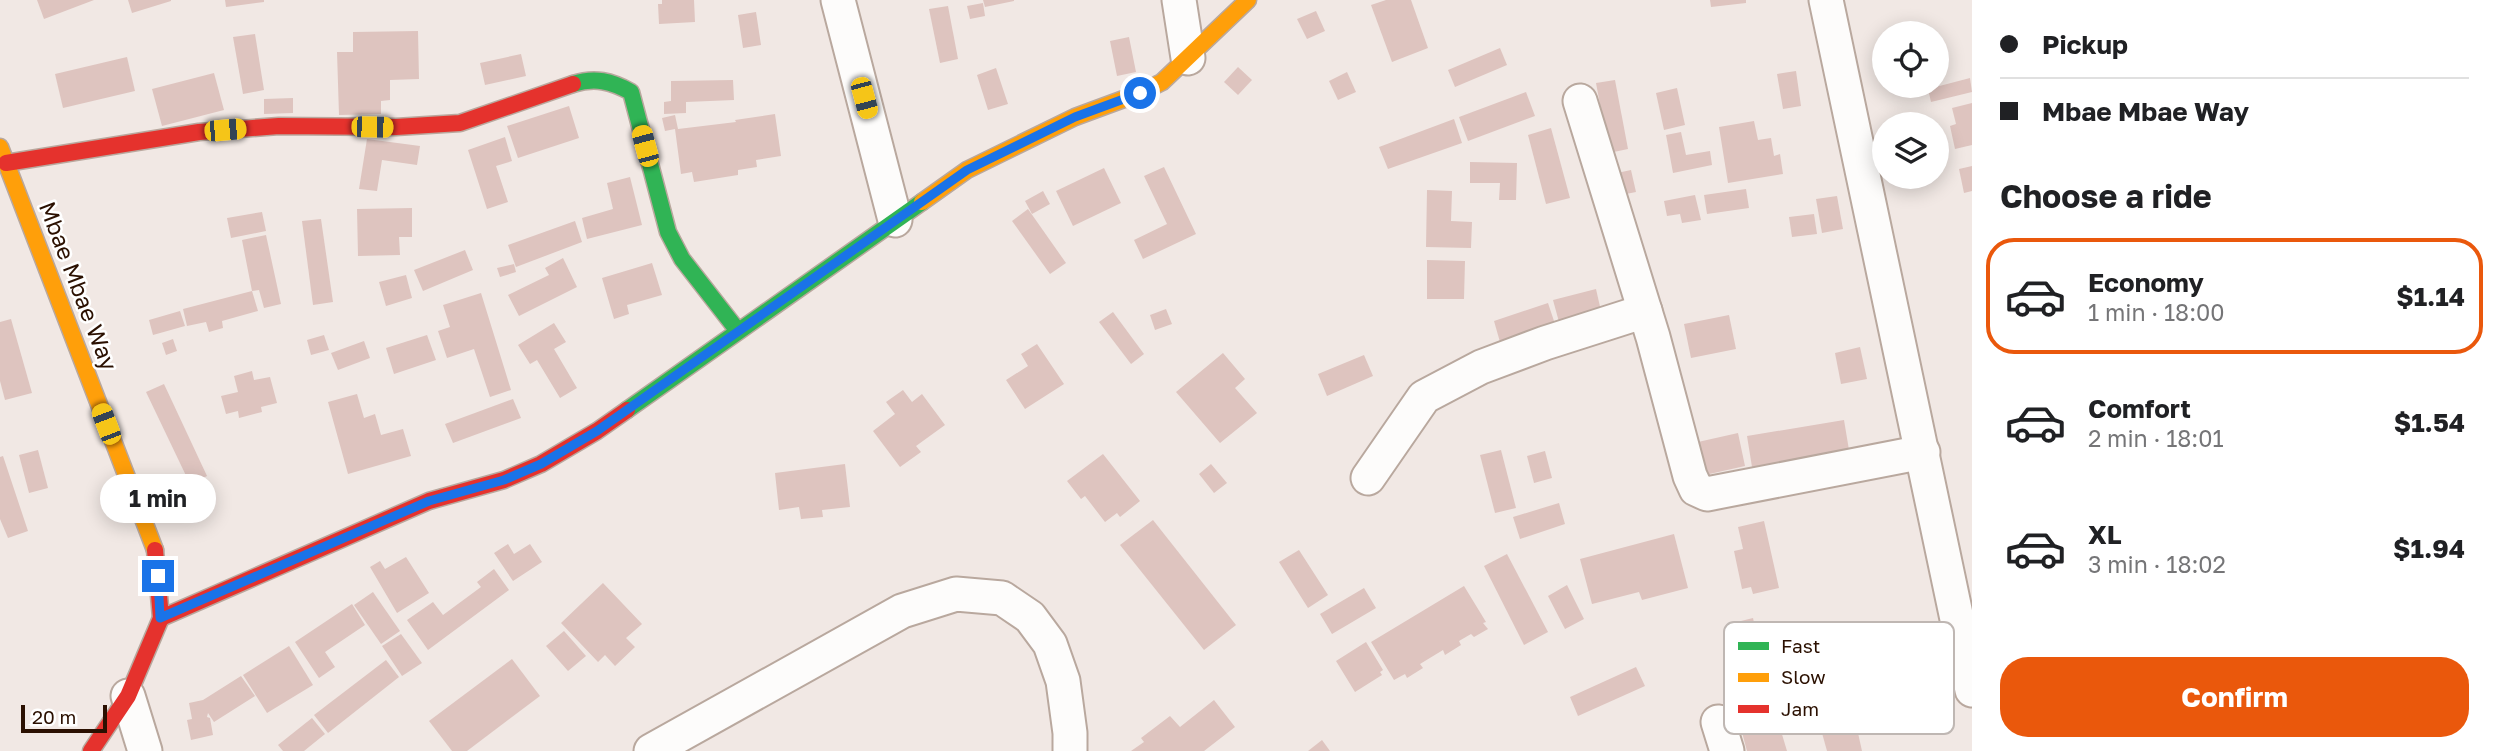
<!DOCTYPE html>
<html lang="en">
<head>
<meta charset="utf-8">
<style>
	body { margin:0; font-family:"Golos Text",sans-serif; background:#f2f2f2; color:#202124; height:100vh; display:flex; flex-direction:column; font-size:26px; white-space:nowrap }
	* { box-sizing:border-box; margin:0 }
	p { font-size:23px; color:#757577 }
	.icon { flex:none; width:38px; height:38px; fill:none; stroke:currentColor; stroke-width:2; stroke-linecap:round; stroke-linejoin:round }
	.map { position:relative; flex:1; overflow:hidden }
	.side { display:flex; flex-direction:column; background:#fff; width:525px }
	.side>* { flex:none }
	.top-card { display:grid; align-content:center; height:154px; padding:0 28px; background:#fff }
	.controls { position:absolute; left:1872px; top:21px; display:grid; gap:14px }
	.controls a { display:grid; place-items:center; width:77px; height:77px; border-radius:50%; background:#fff; box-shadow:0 4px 18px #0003; font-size:35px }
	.scale { position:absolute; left:21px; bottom:18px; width:86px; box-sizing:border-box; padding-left:7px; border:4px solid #2b1001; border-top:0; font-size:19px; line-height:24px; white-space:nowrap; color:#2b1001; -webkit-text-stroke:5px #fff; paint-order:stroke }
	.end { position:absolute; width:32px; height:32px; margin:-16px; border:9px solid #1a73e8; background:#fff; box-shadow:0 0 0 4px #fff }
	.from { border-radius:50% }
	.bubble { position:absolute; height:49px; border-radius:24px; background:#fff; box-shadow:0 4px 18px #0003; font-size:23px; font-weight:700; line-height:49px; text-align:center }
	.car { position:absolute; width:21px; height:42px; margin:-21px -10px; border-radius:9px; box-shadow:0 0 5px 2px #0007; background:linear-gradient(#f5c518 24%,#345 0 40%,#f5c518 0 76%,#345 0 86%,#f5c518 0) }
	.top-card b { display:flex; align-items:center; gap:24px; height:66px; font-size:26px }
	.top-card b+b { border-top:2px solid #e0e0e0 }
	.top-card i { width:18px; height:18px; background:#202124 }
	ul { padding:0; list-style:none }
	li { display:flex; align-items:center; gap:21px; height:116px; margin:0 14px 10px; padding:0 14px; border:4px solid transparent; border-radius:28px }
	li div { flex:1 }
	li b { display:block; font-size:26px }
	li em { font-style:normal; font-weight:700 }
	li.on { border-color:#ea580c }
	li>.icon { width:63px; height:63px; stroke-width:1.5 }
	h2 { padding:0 28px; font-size:32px; line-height:84px }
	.button { display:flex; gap:14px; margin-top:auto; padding:14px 28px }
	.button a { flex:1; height:80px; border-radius:28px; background:#ea580c; color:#fff; font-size:28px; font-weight:700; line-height:80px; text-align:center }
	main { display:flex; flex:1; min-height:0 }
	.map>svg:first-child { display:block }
</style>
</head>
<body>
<main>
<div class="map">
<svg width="1972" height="751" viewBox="0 0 1972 751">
	<rect width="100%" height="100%" fill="#f1e8e4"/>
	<g fill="#dec4bf">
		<polygon points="37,0 94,0 44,19"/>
		<polygon points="128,0 171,0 171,1 132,13"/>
		<polygon points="225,0 264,0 264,2 226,7"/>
		<polygon points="662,0 694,0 695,22 659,24 658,4 662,4"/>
		<polygon points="983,0 1014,0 1014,1 985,7"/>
		<polygon points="1386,0 1411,0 1428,48 1392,62 1371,5"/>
		<polygon points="1710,0 1746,0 1746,3 1711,7"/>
		<polygon points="983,3 985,16 970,19 967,6"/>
		<polygon points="948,6 958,59 940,63 929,9"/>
		<polygon points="1316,11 1325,31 1307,39 1297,19"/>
		<polygon points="756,12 761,45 743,48 738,15"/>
		<polygon points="418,31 419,79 390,80 390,100 381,101 381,114 339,115 337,52 353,52 353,32"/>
		<polygon points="255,34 264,90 243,94 233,37"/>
		<polygon points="1129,37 1136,72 1117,76 1110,41"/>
		<polygon points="1500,48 1507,65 1455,87 1448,70"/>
		<polygon points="521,54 526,76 485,85 480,63"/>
		<polygon points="127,57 135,91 63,108 55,74"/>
		<polygon points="1238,67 1252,80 1238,95 1224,82"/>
		<polygon points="996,68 1008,104 988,110 977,75"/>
		<polygon points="1796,71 1801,106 1783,109 1777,74"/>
		<polygon points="1347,72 1356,92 1338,100 1329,81"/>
		<polygon points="214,73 224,110 162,126 152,89"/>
		<polygon points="1970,78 1972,92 1931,102 1928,89"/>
		<polygon points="733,80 734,100 686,102 686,113 664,114 664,102 671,101 671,81"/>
		<polygon points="1615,80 1628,149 1609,153 1596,83"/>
		<polygon points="1677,88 1685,125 1664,130 1656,93"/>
		<polygon points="1526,92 1535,116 1468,141 1459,117"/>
		<polygon points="293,98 293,113 264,114 264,99"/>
		<polygon points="1972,103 1972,145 1955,149 1950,126 1956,124 1952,108"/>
		<polygon points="569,106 579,138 518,158 507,126"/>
		<polygon points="775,114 781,156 756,160 757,167 738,170 738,175 694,182 692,172 681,174 675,129 665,131 662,118 675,115 678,129 736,122 735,120"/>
		<polygon points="1454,119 1462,143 1388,169 1379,147"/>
		<polygon points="1754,121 1758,140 1771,138 1774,156 1780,154 1783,174 1728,183 1719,127"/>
		<polygon points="1551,128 1570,198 1546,204 1528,135"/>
		<polygon points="1681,132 1686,155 1710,151 1712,165 1673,173 1666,135"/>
		<polygon points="505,137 512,161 496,166 508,202 487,209 468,150"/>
		<polygon points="367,139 420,146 417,165 382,160 377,191 359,189"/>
		<polygon points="1470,162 1517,163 1516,200 1499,200 1500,183 1470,183"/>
		<polygon points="1972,166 1972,191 1964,193 1959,169"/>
		<polygon points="1164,167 1196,234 1143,259 1134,240 1167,224 1144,176"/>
		<polygon points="1104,168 1121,203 1073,226 1056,191"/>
		<polygon points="1631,170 1636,192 1621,195 1617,173"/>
		<polygon points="630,177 642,225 587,239 582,218 613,209 607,183"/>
		<polygon points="1746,189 1749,208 1707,214 1704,195"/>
		<polygon points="1427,190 1452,191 1451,221 1472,222 1471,248 1426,247"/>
		<polygon points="1043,191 1050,204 1032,214 1025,201"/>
		<polygon points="1695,195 1701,220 1682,223 1680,214 1667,216 1664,201"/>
		<polygon points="1837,196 1843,229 1822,233 1816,199"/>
		<polygon points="412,208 412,237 399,237 400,255 358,256 357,209"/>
		<polygon points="1028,209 1066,263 1050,274 1012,221"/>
		<polygon points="262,212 266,231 231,238 227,218"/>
		<polygon points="1814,214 1817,234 1792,237 1789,217"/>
		<polygon points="321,219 333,302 313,305 302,221"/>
		<polygon points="575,221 582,242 516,267 508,245"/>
		<polygon points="266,235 281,304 264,308 259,290 252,291 242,240"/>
		<polygon points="465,250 473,270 423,291 414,270"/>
		<polygon points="563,258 577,287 519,316 508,295 549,275 545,268"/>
		<polygon points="1427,260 1465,261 1464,299 1427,299"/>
		<polygon points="652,263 662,295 627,305 629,314 614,319 602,278"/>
		<polygon points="514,264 516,272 500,277 497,268"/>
		<polygon points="406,275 412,298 386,306 379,282"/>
		<polygon points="1596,289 1601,311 1559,322 1553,300"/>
		<polygon points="252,291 258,311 222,321 223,328 209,332 206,322 187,326 183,309"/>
		<polygon points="481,293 511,390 490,397 474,349 447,358 438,331 450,327 443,305"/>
		<polygon points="1548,303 1555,324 1500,342 1494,321"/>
		<polygon points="1166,309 1172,324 1155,330 1150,315"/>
		<polygon points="180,311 185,326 153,335 149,320"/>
		<polygon points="1113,312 1144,354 1131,364 1099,322"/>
		<polygon points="1729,315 1736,349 1691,358 1684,324"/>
		<polygon points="11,319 32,393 5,400 0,381 0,322"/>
		<polygon points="554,323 566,342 554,349 577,388 560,398 537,360 530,364 518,345"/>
		<polygon points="324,335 329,350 311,355 307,340"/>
		<polygon points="427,335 436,360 394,374 386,348"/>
		<polygon points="173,339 177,351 166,355 162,343"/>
		<polygon points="364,341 370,358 338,370 331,353"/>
		<polygon points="1037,344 1064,384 1025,409 1006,380 1028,366 1021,354"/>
		<polygon points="1860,347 1867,379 1841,384 1835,353"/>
		<polygon points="1223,353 1245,379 1235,388 1257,413 1220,443 1176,392"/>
		<polygon points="1364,355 1373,376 1327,396 1318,374"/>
		<polygon points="252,371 254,380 270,377 277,403 261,407 262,412 239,418 238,411 226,414 221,396 238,392 234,376"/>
		<polygon points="164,384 207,476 190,484 146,392"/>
		<polygon points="903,390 912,402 922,394 945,425 916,446 921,452 900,467 873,431 895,414 886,402"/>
		<polygon points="357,394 364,418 375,414 381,435 403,429 411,456 348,474 328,402"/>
		<polygon points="513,399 521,418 453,443 445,424"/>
		<polygon points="1844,420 1849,450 1752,467 1747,436"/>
		<polygon points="1738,433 1745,466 1705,475 1698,442"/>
		<polygon points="38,450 48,488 29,493 19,455"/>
		<polygon points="1501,450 1516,508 1495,513 1480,455"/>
		<polygon points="1545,451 1552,478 1534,483 1527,456"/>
		<polygon points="1103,454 1140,501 1120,517 1117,513 1105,522 1085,496 1081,499 1067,481"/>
		<polygon points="3,456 28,531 8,538 0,519 0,457"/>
		<polygon points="845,464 850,507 822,510 823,517 801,519 799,507 779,510 775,473"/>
		<polygon points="1211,464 1227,483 1214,493 1199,474"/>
		<polygon points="1559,503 1565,524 1520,539 1513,517"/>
		<polygon points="1153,520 1236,625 1204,650 1120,545"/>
		<polygon points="1764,521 1779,588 1753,594 1751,587 1742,589 1734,551 1743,549 1738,527"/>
		<polygon points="1674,534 1688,588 1642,600 1639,592 1592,604 1580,559"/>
		<polygon points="508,544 514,554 530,544 542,562 513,581 494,553"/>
		<polygon points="1299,550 1328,595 1308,608 1279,562"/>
		<polygon points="1507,554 1548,632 1524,645 1484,566"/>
		<polygon points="406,557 429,593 397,613 370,567 380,561 385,569"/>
		<polygon points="494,569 509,590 428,650 407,620 433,602 443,615 481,587 477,582"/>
		<polygon points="603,583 642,624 626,638 635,647 615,666 605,655 598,662 561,623"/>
		<polygon points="1567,585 1584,619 1565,629 1548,596"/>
		<polygon points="1464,586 1486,622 1483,623 1488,629 1474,637 1471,634 1459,641 1461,645 1445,655 1443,650 1420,664 1423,668 1407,678 1405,674 1394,680 1371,642"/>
		<polygon points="1364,588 1376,608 1332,634 1320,614"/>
		<polygon points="373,592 400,631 381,644 354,605"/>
		<polygon points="352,604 365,625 325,652 335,667 319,678 295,642"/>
		<polygon points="1753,618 1760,648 1739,653 1733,623"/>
		<polygon points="564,631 586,656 568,671 546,646"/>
		<polygon points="401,634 422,663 402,676 382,646"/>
		<polygon points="1366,642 1383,670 1380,672 1382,675 1355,692 1336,661"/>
		<polygon points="289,646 313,685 267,713 243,675"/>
		<polygon points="512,659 540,696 467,751 452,751 429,721"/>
		<polygon points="386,660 399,677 328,733 314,715"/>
		<polygon points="1636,667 1645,686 1578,716 1570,697"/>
		<polygon points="241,676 255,696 214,722 208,713 207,717 210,718 213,735 191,740 187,720 192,719 189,703 203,700"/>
		<polygon points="1214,700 1235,727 1204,751 1131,751 1144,742 1141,738 1170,716 1180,727"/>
		<polygon points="1775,711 1787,751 1747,751 1739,721"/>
		<polygon points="312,718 325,734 304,751 283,751 278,745"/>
		<polygon points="1856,724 1862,751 1827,751 1822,733"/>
		<polygon points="1322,740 1330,751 1308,751"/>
	</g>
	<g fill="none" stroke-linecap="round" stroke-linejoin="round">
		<g stroke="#b9a89e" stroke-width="37">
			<g id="street">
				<polyline points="838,0 895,220"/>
				<polyline points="1179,0 1188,58"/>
				<polyline points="1826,0 1972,690"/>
				<polyline points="1580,101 1653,337 1690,476 1696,489 1707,494 1923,452"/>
				<polyline points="1368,478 1424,397 1481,367 1545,343 1645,311"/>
				<polyline points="128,696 145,751"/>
				<polyline points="1718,722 1727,751"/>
				<polyline points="651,751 902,611 956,594 1002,598 1030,617 1050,644 1063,681 1070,733 1070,751"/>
			</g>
		</g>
		<g stroke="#b9a89e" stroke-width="19">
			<g id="fast">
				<path d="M 573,84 C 595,77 611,81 631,92 L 668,232 L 682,259 L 738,331"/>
				<polyline points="627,410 922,202"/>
			</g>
		</g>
		<g stroke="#b9a89e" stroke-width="19">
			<g id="slow">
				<polyline points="0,147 155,550"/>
				<polyline points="922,202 967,170 1075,117 1140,93 1162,82 1248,0"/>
			</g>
		</g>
		<g stroke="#b9a89e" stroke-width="19">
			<g id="jam">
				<polyline points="6,163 199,132 279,126 396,127 460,123 573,84"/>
				<polyline points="161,618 429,501 504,480 541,464 597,431 627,410"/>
				<polyline points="91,751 128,696 161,618 155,550"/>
			</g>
		</g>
		<use href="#street" stroke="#fdfcfb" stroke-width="33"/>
		<use href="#fast" stroke="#30b455" stroke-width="16"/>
		<use href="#slow" stroke="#ff9f0a" stroke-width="16"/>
		<use href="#jam" stroke="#e5322d" stroke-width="16"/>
	</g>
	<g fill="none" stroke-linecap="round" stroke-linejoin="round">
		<polyline stroke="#1a73e8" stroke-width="9" points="158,576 160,618 429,501 504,480 541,464 597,431 967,170 1075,117 1140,93"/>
	</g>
	<g text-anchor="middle" stroke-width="5" stroke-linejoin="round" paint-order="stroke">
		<g font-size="23" fill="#2b1001" stroke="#fff">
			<text transform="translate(78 286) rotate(69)" y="8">Mbae Mbae Way</text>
		</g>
	</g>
	<rect x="1724" y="622" width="230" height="112" rx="10" fill="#fff" stroke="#bfb7b3" stroke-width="2"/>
	<rect x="1738" y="642" width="31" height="8" fill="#30b455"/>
	<rect x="1738" y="673" width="31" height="9" fill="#ff9f0a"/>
	<rect x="1738" y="705" width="31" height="8" fill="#e5322d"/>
	<g font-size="19" fill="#2b1001">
		<text x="1781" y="653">Fast</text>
		<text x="1781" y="684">Slow</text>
		<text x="1781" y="716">Jam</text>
	</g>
</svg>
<div class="controls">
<a><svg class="icon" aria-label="locate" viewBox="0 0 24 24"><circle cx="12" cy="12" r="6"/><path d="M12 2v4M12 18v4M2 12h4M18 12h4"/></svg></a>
<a><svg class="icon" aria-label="layers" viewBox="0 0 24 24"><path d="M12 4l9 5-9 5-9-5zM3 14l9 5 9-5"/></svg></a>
</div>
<div class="scale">20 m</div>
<i class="end from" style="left:1140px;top:93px"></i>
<i class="end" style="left:158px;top:576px"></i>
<div class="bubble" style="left:100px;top:474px;width:116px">1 min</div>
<i class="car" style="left:864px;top:98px;rotate:165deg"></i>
<i class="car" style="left:372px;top:127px;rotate:91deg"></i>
<i class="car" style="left:225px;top:130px;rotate:85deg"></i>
<i class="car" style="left:645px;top:146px;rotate:345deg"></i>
<i class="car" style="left:106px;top:424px;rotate:339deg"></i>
</div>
<section class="side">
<div class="top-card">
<b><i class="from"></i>Pickup</b>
<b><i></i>Mbae Mbae Way</b>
</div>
<h2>Choose a ride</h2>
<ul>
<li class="on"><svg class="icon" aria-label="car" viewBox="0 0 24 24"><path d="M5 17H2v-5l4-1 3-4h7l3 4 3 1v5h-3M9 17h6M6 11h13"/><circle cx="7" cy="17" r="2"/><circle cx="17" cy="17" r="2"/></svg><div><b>Economy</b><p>1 min · 18:00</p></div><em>$1.14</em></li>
<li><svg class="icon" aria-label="car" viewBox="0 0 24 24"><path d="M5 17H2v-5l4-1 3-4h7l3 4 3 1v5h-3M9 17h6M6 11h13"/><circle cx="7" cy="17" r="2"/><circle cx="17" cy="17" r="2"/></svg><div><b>Comfort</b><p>2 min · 18:01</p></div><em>$1.54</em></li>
<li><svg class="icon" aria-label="car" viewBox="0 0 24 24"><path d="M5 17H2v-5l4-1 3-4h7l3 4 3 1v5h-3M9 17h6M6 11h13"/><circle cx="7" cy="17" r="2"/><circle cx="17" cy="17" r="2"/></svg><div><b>XL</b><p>3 min · 18:02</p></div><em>$1.94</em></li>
</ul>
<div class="button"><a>Confirm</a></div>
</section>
</main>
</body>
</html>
